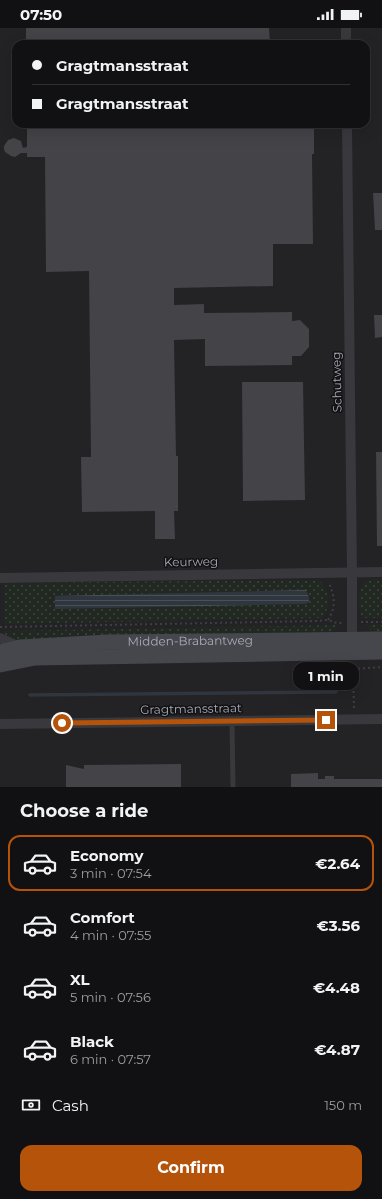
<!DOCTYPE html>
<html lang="en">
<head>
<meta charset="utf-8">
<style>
	body { margin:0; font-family:Montserrat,sans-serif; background:#1a191b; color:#f1f3f6; height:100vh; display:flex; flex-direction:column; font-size:15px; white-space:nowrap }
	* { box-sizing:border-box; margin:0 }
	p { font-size:13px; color:#9c9d9f }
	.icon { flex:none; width:22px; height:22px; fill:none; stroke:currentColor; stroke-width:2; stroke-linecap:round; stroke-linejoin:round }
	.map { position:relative; height:759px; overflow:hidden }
	.panel { display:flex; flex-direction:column; background:#111012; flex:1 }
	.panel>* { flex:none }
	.banner { position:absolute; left:12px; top:12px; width:358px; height:88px; border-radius:12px; box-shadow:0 4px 16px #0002,0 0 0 1px #303032; display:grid; align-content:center; height:88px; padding:0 20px; background:#111012 }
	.end { position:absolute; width:18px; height:18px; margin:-9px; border:5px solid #b45309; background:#fff; box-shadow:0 0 0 2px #fff }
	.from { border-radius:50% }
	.bubble { position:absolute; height:28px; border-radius:12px; background:#111012; box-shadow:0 4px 16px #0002,0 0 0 1px #303032; font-size:13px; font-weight:700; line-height:28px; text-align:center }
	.banner b { display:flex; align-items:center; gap:14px; height:38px; font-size:15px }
	.banner b+b { border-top:1px solid #303032 }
	.banner i { width:10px; height:10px; background:#f1f3f6 }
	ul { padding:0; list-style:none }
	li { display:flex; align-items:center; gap:12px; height:56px; margin:0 8px 6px; padding:0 12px; border:2px solid transparent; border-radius:12px }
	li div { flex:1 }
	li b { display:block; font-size:15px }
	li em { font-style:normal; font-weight:700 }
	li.selected { border-color:#b45309 }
	li>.icon { width:36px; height:36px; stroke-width:1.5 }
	h2 { padding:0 20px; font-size:18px; line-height:48px }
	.pay { display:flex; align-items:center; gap:10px; height:44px; padding:0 20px; font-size:15px }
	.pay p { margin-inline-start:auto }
	.cta { display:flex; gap:8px; margin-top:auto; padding:8px 20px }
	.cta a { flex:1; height:46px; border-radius:12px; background:#b45309; color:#fff; font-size:16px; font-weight:700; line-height:46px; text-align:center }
	.status { display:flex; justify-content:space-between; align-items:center; height:28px; padding:0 20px; background:#111012; direction:ltr }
	.status svg { height:11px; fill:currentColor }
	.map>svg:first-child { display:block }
</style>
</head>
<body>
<div class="status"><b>07:50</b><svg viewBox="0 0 49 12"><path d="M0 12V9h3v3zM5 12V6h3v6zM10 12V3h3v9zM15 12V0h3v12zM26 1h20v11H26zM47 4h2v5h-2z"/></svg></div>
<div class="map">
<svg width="382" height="759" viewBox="0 0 382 759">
	<defs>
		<pattern id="grass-dots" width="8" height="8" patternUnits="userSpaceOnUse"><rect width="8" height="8" fill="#212822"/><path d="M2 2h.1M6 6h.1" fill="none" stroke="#3e4440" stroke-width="1.8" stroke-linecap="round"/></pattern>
		<pattern id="water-rules" width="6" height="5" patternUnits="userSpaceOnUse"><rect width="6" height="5" fill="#2f363d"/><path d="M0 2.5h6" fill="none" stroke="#4a5057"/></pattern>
	</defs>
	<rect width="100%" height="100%" fill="#171618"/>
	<path fill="#232225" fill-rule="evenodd" d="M 0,0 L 382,0 L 382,759 L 0,759 ZM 16,16 L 366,16 L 366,96 L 16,96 Z"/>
	<g fill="url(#grass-dots)" fill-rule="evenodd">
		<path d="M 371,551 L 382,551 L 382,590 L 362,590 C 358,579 355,554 371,551 Z"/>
		<path d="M 320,552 C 329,564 330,573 325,587 L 320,590 L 4,596 L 4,555 ZM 306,562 L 309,569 L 306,576 L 55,581 L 55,568 Z"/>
		<path d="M 382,596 L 382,608 C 375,606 370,602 366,597 Z"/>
		<polygon points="339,597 331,605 10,612 2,603"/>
	</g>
	<polygon fill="url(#water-rules)" points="306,562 309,569 309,574 306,576 55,581 55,568"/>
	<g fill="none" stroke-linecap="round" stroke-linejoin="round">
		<polyline stroke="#2f363d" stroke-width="3.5" points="30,667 336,664"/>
	</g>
	<g fill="#434348">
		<polygon points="26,0 269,0 270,16 26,16"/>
		<polygon points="27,96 314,96 314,126 312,126 313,216 273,216 273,258 174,260 174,277 204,276 204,285 292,284 292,293 300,292 309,301 309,319 301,328 292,328 292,337 205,338 205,311 174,312 176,428 178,428 178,483 174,483 175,511 155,511 155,483 82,484 81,429 91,429 89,243 46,244 45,129 27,129 27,125 21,125 15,129 11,128 5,124 4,121 4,118 8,112 14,110 21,113 23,120 27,119"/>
		<polygon points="373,165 382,165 382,202 375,202"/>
		<polygon points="374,287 382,287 382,309 375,310"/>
		<polygon points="242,354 303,354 305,472 243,473"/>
		<polygon points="376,424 382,424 382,518 377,518"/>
		<polygon points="181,736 181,759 66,759 66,737 84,741 84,737"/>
		<polygon points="318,745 318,751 325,751 325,748 334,748 334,751 382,751 382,759 291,759 291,746"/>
	</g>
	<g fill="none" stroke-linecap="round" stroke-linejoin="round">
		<g stroke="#3e3f44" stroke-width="2" stroke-dasharray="2 3" stroke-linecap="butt">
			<path d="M 328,592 C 336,579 335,569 329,555"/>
			<polyline points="361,594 382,594"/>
			<polyline points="0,599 318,593 328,592 337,595 343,595"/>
			<polyline points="317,638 317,640 353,641 354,682"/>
			<polyline points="353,641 382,639"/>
		</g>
		<polyline stroke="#38383d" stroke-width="5" points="232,694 233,759"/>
		<g stroke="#38383d" stroke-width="10">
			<polyline points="346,0 346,16"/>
			<polyline points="347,96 352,545 352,617"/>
			<polyline points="0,550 382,544"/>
			<polyline points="0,610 20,619"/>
			<polyline points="0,696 382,691"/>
		</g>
		<g stroke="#46474d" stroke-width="15">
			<path id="s1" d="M 0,624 L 20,619 L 108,614 L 382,611"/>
			<polyline points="0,637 35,630 382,624"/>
		</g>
	</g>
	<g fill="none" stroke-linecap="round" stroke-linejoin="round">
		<polyline stroke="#b45309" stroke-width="5" points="62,695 326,692"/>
	</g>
	<g text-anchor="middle" stroke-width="3" stroke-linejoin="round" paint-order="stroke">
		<g font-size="12" fill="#a9adb7" stroke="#121113">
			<text transform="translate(337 354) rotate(-91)" y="4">Schutweg</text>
			<text transform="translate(191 534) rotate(-1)" y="4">Keurweg</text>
			<text dy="4" stroke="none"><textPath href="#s1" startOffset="191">Midden-Brabantweg</textPath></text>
			<text transform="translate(191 681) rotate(-1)" y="4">Gragtmansstraat</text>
		</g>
	</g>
</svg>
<i class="end from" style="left:62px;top:695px"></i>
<i class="end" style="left:326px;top:692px"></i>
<div class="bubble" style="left:293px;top:634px;width:66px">1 min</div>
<div class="banner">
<b><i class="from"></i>Gragtmansstraat</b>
<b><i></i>Gragtmansstraat</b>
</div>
</div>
<section class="panel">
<h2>Choose a ride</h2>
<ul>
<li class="selected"><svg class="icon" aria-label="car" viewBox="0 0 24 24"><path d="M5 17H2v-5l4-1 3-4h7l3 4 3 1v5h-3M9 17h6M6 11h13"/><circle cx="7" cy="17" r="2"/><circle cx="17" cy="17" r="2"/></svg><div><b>Economy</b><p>3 min · 07:54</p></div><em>€2.64</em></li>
<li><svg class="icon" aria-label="car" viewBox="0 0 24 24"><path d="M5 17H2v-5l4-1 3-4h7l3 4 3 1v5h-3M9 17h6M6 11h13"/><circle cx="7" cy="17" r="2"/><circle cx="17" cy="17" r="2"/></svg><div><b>Comfort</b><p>4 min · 07:55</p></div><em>€3.56</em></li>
<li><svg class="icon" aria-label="car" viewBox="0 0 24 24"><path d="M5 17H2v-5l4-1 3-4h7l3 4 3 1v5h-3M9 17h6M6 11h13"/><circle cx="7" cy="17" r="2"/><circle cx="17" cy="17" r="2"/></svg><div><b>XL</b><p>5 min · 07:56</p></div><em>€4.48</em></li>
<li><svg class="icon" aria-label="car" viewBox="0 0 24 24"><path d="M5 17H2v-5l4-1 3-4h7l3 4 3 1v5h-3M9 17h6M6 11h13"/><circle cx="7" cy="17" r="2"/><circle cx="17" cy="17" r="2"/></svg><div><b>Black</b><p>6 min · 07:57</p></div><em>€4.87</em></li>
</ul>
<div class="pay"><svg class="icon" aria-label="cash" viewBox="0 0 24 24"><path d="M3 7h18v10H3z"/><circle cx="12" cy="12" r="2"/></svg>Cash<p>150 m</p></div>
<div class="cta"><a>Confirm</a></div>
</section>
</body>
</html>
